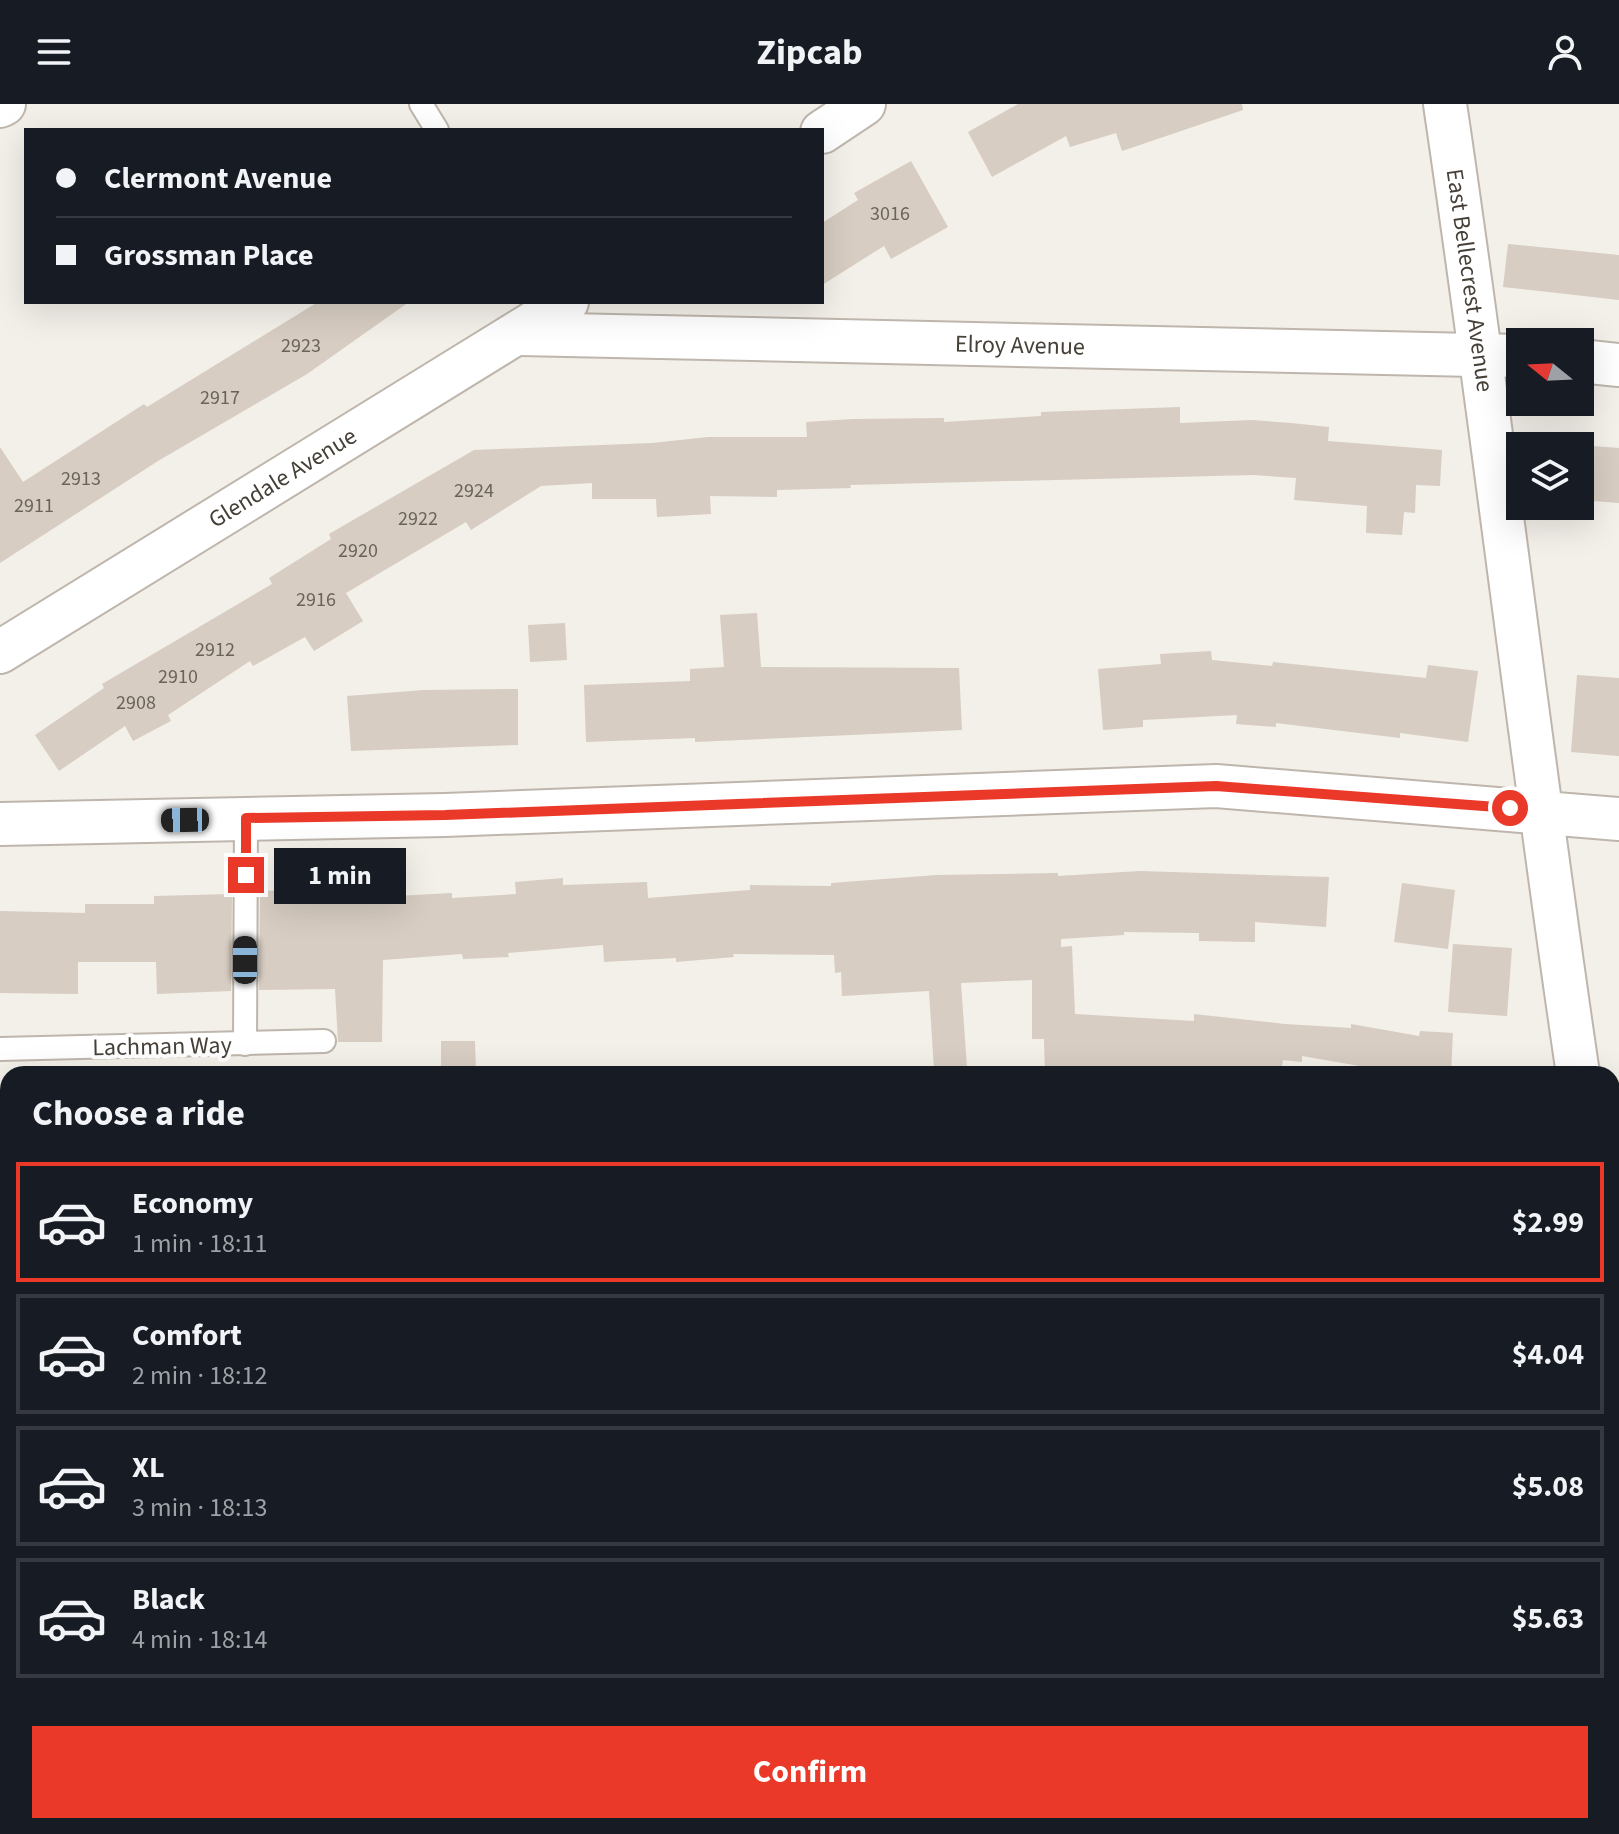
<!DOCTYPE html>
<html lang="en">
<head>
<meta charset="utf-8">
<style>
	body { margin:0; font-family:"Source Sans 3",sans-serif; background:#20242c; color:#f1f3f6; height:100vh; display:flex; flex-direction:column; font-size:30px; white-space:nowrap }
	* { box-sizing:border-box; margin:0 }
	p { font-size:26px; color:#9ea1a6 }
	.icon { flex:none; width:44px; height:44px; fill:none; stroke:currentColor; stroke-width:2; stroke-linecap:round; stroke-linejoin:round }
	.map { position:relative; flex:1; overflow:hidden }
	.side { position:absolute; left:0px; top:962px; width:1620px; height:768px; display:flex; flex-direction:column; background:#171b24; border-radius:24px 24px 0 0; box-shadow:0 8px 32px #0002 }
	.side>* { flex:none }
	.hud { position:absolute; left:24px; top:24px; width:800px; height:176px; border-radius:0px; box-shadow:0 8px 32px #0002; display:grid; align-content:center; height:176px; padding:0 32px; background:#171b24 }
	.needle { width:52px; rotate:288deg }
	.tools { position:absolute; left:1506px; top:224px; display:grid; gap:16px }
	.tools a { display:grid; place-items:center; width:88px; height:88px; border-radius:0px; background:#171b24; box-shadow:0 8px 32px #0002; font-size:40px }
	.end { position:absolute; width:36px; height:36px; margin:-18px; border:10px solid #ea3829; background:#fff; box-shadow:0 0 0 4px #fff }
	.from { border-radius:50% }
	.bubble { position:absolute; height:56px; border-radius:0px; background:#171b24; box-shadow:0 8px 32px #0002; font-size:26px; font-weight:700; line-height:56px; text-align:center }
	.car { position:absolute; width:24px; height:48px; margin:-24px -12px; border-radius:10px; box-shadow:0 0 6px 2px #0007; background:linear-gradient(#222 24%,#8ab4d8 0 40%,#222 0 76%,#8ab4d8 0 86%,#222 0) }
	.hud b { display:flex; align-items:center; gap:28px; height:76px; font-size:30px }
	.hud b+b { border-top:2px solid #363941 }
	.hud i { width:20px; height:20px; background:#f1f3f6 }
	ul { padding:0; list-style:none }
	li { display:flex; align-items:center; gap:24px; height:120px; margin:0 16px 12px; padding:0 16px; border:4px solid #363941; border-radius:0px }
	li div { flex:1 }
	li b { display:block; font-size:30px }
	li em { font-style:normal; font-weight:700 }
	li.current { border-color:#ea3829 }
	li>.icon { width:72px; height:72px; stroke-width:1.5 }
	h2 { padding:0 32px; font-size:36px; line-height:96px }
	.button { display:flex; gap:16px; margin-top:auto; padding:16px 32px }
	.button a { flex:1; height:92px; border-radius:0px; background:#ea3829; color:#fff; font-size:32px; font-weight:700; line-height:92px; text-align:center }
	header { display:flex; justify-content:space-between; align-items:center; height:104px; padding:0 32px; background:#171b24; font-size:36px; font-weight:700 }
	.map>svg:first-child { display:block }
</style>
</head>
<body>
<header><svg class="icon" aria-label="menu" viewBox="0 0 24 24"><path d="M4 6h16M4 12h16M4 18h16"/></svg>Zipcab<svg class="icon" aria-label="person" viewBox="0 0 24 24"><circle cx="12" cy="8" r="4"/><path d="M4 21q1-7 8-7t8 7"/></svg></header>
<div class="map">
<svg width="1619" height="1730" viewBox="0 0 1619 1730">
	<rect width="100%" height="100%" fill="#f3efe9"/>
	<g fill="#d7cdc2">
		<polygon points="1018,0 1242,0 1243,6 1122,47 1116,29 1070,43 1066,32 992,73 968,28"/>
		<polygon points="911,57 948,123 891,155 884,142 822,181 822,119 858,96 854,89"/>
		<polygon points="1508,140 1619,151 1619,196 1503,183"/>
		<polygon points="318,198 409,198 307,270 158,357 0,459 0,343 23,378 144,300 147,303"/>
		<polygon points="1180,303 1180,319 1252,316 1291,319 1329,323 1328,337 1442,346 1440,382 1416,381 1415,409 1404,408 1402,431 1366,429 1367,402 1294,396 1296,374 1253,371 850,381 851,384 777,386 777,393 710,392 711,410 657,413 656,395 592,395 592,379 541,382 471,426 466,418 346,489 363,517 314,547 305,533 253,562 250,557 168,611 171,617 133,637 125,622 59,667 35,631 104,584 102,580 272,480 269,474 331,435 329,430 474,346 652,339 708,333 807,333 806,318 853,315 944,314 944,318 1041,312 1041,308"/>
		<polygon points="1580,341 1619,344 1619,399 1580,396"/>
		<polygon points="757,509 761,563 959,564 962,626 695,638 695,634 586,638 584,581 690,577 690,565 724,563 720,511"/>
		<polygon points="565,519 567,556 530,558 528,521"/>
		<polygon points="1211,547 1212,556 1272,562 1273,558 1426,574 1428,561 1478,567 1468,638 1400,629 1400,634 1276,619 1276,623 1236,620 1237,611 1143,616 1143,623 1103,626 1098,565 1161,560 1160,550"/>
		<polygon points="1577,571 1619,574 1619,652 1571,648"/>
		<polygon points="518,585 518,641 351,647 347,592 424,586"/>
		<polygon points="1140,767 1329,773 1326,823 1255,818 1255,838 1199,837 1199,829 1124,828 1124,831 1061,835 1061,843 1072,842 1075,910 1194,917 1194,910 1285,920 1351,924 1351,920 1419,932 1420,927 1453,929 1451,970 1400,969 1302,952 1302,958 1283,956 1281,970 1045,970 1044,935 1032,935 1032,876 961,879 967,964 934,966 929,887 842,892 841,868 835,869 834,851 733,850 734,853 676,858 676,854 604,858 603,841 508,849 509,853 463,855 462,850 383,856 382,938 338,938 335,885 259,886 260,787 316,785 316,791 376,787 376,793 452,789 452,794 516,790 515,778 563,774 563,781 647,778 648,794 750,786 750,781 831,782 831,779 937,771 1058,769 1058,772"/>
		<polygon points="1402,779 1455,786 1448,845 1394,838"/>
		<polygon points="232,790 231,887 157,890 156,858 78,858 78,890 0,889 0,807 85,809 85,800 154,800 154,792"/>
		<polygon points="1453,840 1512,844 1507,912 1448,908"/>
		<polygon points="441,937 475,937 476,970 441,970"/>
	</g>
	<g fill="none" stroke-linecap="round" stroke-linejoin="round">
		<g stroke="#beb6ac" stroke-width="26">
			<g id="service">
				<polyline points="421,0 437,26"/>
				<polyline points="245,940 246,714"/>
				<polyline points="0,945 324,937"/>
				<polyline points="0,1499 8,1499"/>
				<polyline points="1612,1571 1619,1572"/>
			</g>
		</g>
		<g stroke="#beb6ac" stroke-width="46">
			<g id="minor">
				<path id="s1" d="M 1445,0 C 1493,323 1530,647 1578,970"/>
				<polyline points="0,2 4,0"/>
				<polyline points="822,28 864,0"/>
				<path id="s2" d="M 520,230 L 1520,252"/>
				<polyline points="1580,257 1619,261"/>
				<path id="s3" d="M 0,548 L 567,198"/>
				<polyline points="0,720 445,711 1216,682 1619,715"/>
				<polyline points="706,1730 713,1722"/>
			</g>
		</g>
		<g stroke="#d0be9c" stroke-width="48">
			<g id="secondary">
				<polyline points="0,1205 8,1205"/>
				<polyline points="1612,1213 1619,1214"/>
			</g>
		</g>
		<use href="#service" stroke="#fff" stroke-width="22"/>
		<use href="#minor" stroke="#fff" stroke-width="42"/>
		<use href="#secondary" stroke="#fbeccb" stroke-width="44"/>
	</g>
	<g fill="none" stroke-linecap="round" stroke-linejoin="round">
		<polyline stroke="#ea3829" stroke-width="10" points="246,771 246,714 445,711 1216,682 1510,704"/>
	</g>
	<g text-anchor="middle" stroke-width="8" stroke-linejoin="round" paint-order="stroke">
		<g font-size="20" fill="#6a635a">
			<text x="890" y="116">3016</text>
			<text x="301" y="248">2923</text>
			<text x="220" y="300">2917</text>
			<text x="81" y="381">2913</text>
			<text x="474" y="393">2924</text>
			<text x="34" y="408">2911</text>
			<text x="418" y="421">2922</text>
			<text x="358" y="453">2920</text>
			<text x="316" y="502">2916</text>
			<text x="215" y="552">2912</text>
			<text x="178" y="579">2910</text>
			<text x="136" y="605">2908</text>
		</g>
		<g font-size="24" fill="#464038" stroke="#fff">
			<text dy="8" stroke="none"><textPath href="#s1" startOffset="178">East Bellecrest Avenue</textPath></text>
			<text dy="8" stroke="none"><textPath href="#s2" startOffset="500">Elroy Avenue</textPath></text>
			<text dy="8" stroke="none"><textPath href="#s3" startOffset="332">Glendale Avenue</textPath></text>
			<text transform="translate(162 942) rotate(-1)" y="8">Lachman Way</text>
		</g>
	</g>
</svg>
<div class="tools">
<a><svg class="needle" viewBox="-14 -14 28 28"><path d="M0-13l5 13h-10z" fill="#e53935"/><path d="M0 13l5-13h-10z" fill="#9ea1a6"/></svg></a>
<a><svg class="icon" aria-label="layers" viewBox="0 0 24 24"><path d="M12 4l9 5-9 5-9-5zM3 14l9 5 9-5"/></svg></a>
</div>
<i class="end from" style="left:1510px;top:704px"></i>
<i class="end" style="left:246px;top:771px"></i>
<div class="bubble" style="left:274px;top:744px;width:132px">1 min</div>
<i class="car" style="left:185px;top:716px;rotate:269deg"></i>
<i class="car" style="left:245px;top:856px;rotate:0deg"></i>
<div class="hud">
<b><i class="from"></i>Clermont Avenue</b>
<b><i></i>Grossman Place</b>
</div>
<section class="side">
<h2>Choose a ride</h2>
<ul>
<li class="current"><svg class="icon" aria-label="car" viewBox="0 0 24 24"><path d="M5 17H2v-5l4-1 3-4h7l3 4 3 1v5h-3M9 17h6M6 11h13"/><circle cx="7" cy="17" r="2"/><circle cx="17" cy="17" r="2"/></svg><div><b>Economy</b><p>1 min · 18:11</p></div><em>$2.99</em></li>
<li><svg class="icon" aria-label="car" viewBox="0 0 24 24"><path d="M5 17H2v-5l4-1 3-4h7l3 4 3 1v5h-3M9 17h6M6 11h13"/><circle cx="7" cy="17" r="2"/><circle cx="17" cy="17" r="2"/></svg><div><b>Comfort</b><p>2 min · 18:12</p></div><em>$4.04</em></li>
<li><svg class="icon" aria-label="car" viewBox="0 0 24 24"><path d="M5 17H2v-5l4-1 3-4h7l3 4 3 1v5h-3M9 17h6M6 11h13"/><circle cx="7" cy="17" r="2"/><circle cx="17" cy="17" r="2"/></svg><div><b>XL</b><p>3 min · 18:13</p></div><em>$5.08</em></li>
<li><svg class="icon" aria-label="car" viewBox="0 0 24 24"><path d="M5 17H2v-5l4-1 3-4h7l3 4 3 1v5h-3M9 17h6M6 11h13"/><circle cx="7" cy="17" r="2"/><circle cx="17" cy="17" r="2"/></svg><div><b>Black</b><p>4 min · 18:14</p></div><em>$5.63</em></li>
</ul>
<div class="button"><a>Confirm</a></div>
</section>
</div>
</body>
</html>
